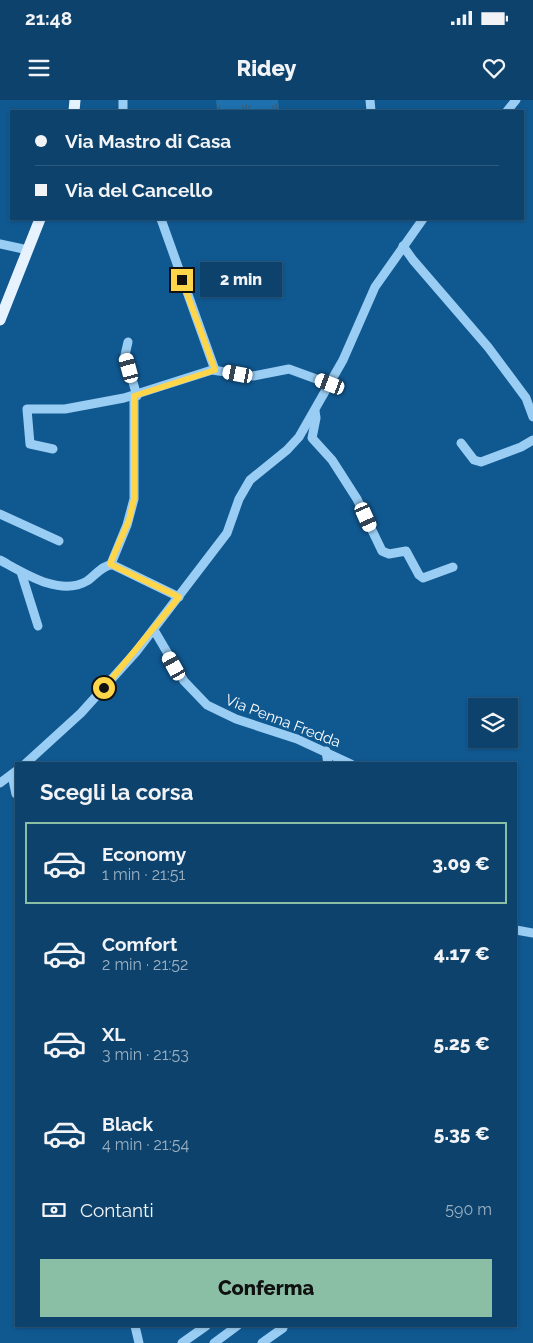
<!DOCTYPE html>
<html lang="it">
<head>
<meta charset="utf-8">
<style>
	body { margin:0; font-family:Raleway,sans-serif; background:#154972; color:#f1f3f6; height:100vh; display:flex; flex-direction:column; font-size:19px; white-space:nowrap }
	* { box-sizing:border-box; margin:0 }
	p { font-size:16px; color:#9ab0c2 }
	.icon { flex:none; width:28px; height:28px; fill:none; stroke:currentColor; stroke-width:2; stroke-linecap:round; stroke-linejoin:round }
	.map { position:relative; flex:1; overflow:hidden }
	.panel { position:absolute; left:15px; top:662px; width:502px; height:565px; display:flex; flex-direction:column; background:#0c426c; border-radius:0px; box-shadow:0 1px 4px #0004,0 0 0 1px #2c5b7f }
	.panel>* { flex:none }
	.banner { position:absolute; left:10px; top:10px; width:514px; height:110px; border-radius:0px; box-shadow:0 1px 4px #0004,0 0 0 1px #2c5b7f; display:grid; align-content:center; height:110px; padding:0 25px; background:#0c426c }
	.buttons { position:absolute; left:468px; top:598px; display:grid; gap:10px }
	.buttons a { display:grid; place-items:center; width:50px; height:50px; border-radius:0px; background:#0c426c; box-shadow:0 1px 4px #0004,0 0 0 1px #2c5b7f; font-size:25px }
	.end { position:absolute; width:22px; height:22px; margin:-11px; border:6px solid #ffd54a; background:#111; box-shadow:0 0 0 2px #111 }
	.from { border-radius:50% }
	.bubble { position:absolute; height:35px; border-radius:0px; background:#0c426c; box-shadow:0 1px 4px #0004,0 0 0 1px #2c5b7f; font-size:16px; font-weight:800; line-height:35px; text-align:center }
	.car { position:absolute; width:15px; height:30px; margin:-15px -8px; border-radius:6px; box-shadow:0 0 4px 1px #0007; background:linear-gradient(#fff 24%,#345 0 40%,#fff 0 76%,#345 0 86%,#fff 0) }
	.banner b { display:flex; align-items:center; gap:18px; height:48px; font-size:19px }
	.banner b+b { border-top:1px solid #2c5b7f }
	.banner i { width:12px; height:12px; background:#f1f3f6 }
	ul { padding:0; list-style:none }
	li { display:flex; align-items:center; gap:15px; height:82px; margin:0 10px 8px; padding:0 15px; border:2px solid transparent; border-radius:0px }
	li div { flex:1 }
	li b { display:block; font-size:19px }
	li em { font-style:normal; font-weight:800 }
	li.on { border-color:#8abfa5 }
	li>.icon { width:45px; height:45px; stroke-width:1.5 }
	h2 { padding:0 25px; font-size:22px; line-height:60px }
	.pay { display:flex; align-items:center; gap:12px; height:55px; padding:0 25px; font-size:19px }
	.pay p { margin-inline-start:auto }
	.primary-button { display:flex; gap:10px; margin-top:auto; padding:10px 25px }
	.primary-button a { flex:1; height:58px; border-radius:0px; background:#8abfa5; color:#111; font-size:20px; font-weight:800; line-height:58px; text-align:center }
	.status { display:flex; justify-content:space-between; align-items:center; height:35px; padding:0 25px; background:#0c426c; direction:ltr }
	.status svg { height:14px; fill:currentColor }
	header { display:flex; justify-content:space-between; align-items:center; height:65px; padding:0 25px; background:#0c426c; font-size:22px; font-weight:800 }
	.map>svg:first-child { display:block }
</style>
</head>
<body>
<div class="status"><b>21:48</b><svg viewBox="0 0 49 12"><path d="M0 12V9h3v3zM5 12V6h3v6zM10 12V3h3v9zM15 12V0h3v12zM26 1h20v11H26zM47 4h2v5h-2z"/></svg></div>
<header><svg class="icon" aria-label="menu" viewBox="0 0 24 24"><path d="M4 6h16M4 12h16M4 18h16"/></svg>Ridey<svg class="icon" aria-label="heart" viewBox="0 0 24 24"><path d="M12 20l-8-8c-3-5 5-10 8-4 3-6 11-1 8 4z"/></svg></header>
<div class="map">
<svg width="533" height="1243" viewBox="0 0 533 1243">
	<defs>
		<pattern id="grass-tufts" width="24" height="20" patternUnits="userSpaceOnUse" patternTransform="scale(1.25)"><rect width="24" height="20" fill="#1e71ae"/><path d="M3 7l-1-3M5 7V3M7 7l1-3M15 17l-1-3M17 17v-4M19 17l1-3" fill="none" stroke="#3a5b73"/></pattern>
	</defs>
	<rect width="100%" height="100%" fill="#105890"/>
	<polygon fill="url(#grass-tufts)" points="216,0 278,0 279,11 217,11"/>
	<g fill="none" stroke-linecap="round" stroke-linejoin="round">
		<g stroke="#9acdf3" stroke-width="9">
			<polyline points="370,0 371,11"/>
			<polyline points="123,11 123,0"/>
			<polyline points="507,11 516,0"/>
			<polyline points="161,119 215,270"/>
			<polyline points="0,144 28,150"/>
			<polyline points="403,146 413,160 488,247 526,298 533,317"/>
			<polyline points="128,242 125,255 137,296"/>
			<polyline points="315,311 316,318 312,338 332,360 357,399 382,451 389,454 406,451 419,475 423,478 453,467"/>
			<polyline points="461,343 474,360 481,362 521,347 533,340"/>
			<polyline points="53,349 30,344 27,309 65,309 124,298 212,270 253,276 289,269 330,284"/>
			<polyline points="0,414 59,441"/>
			<path d="M 0,460 C 24,473 60,497 87,481 C 95,476 103,464 113,465 L 179,497"/>
			<polyline points="111,464 127,425 134,399 134,296"/>
			<polyline points="21,472 38,526"/>
			<polyline points="154,530 184,581 207,605 236,619 297,639 351,664"/>
			<polyline points="326,651 328,664"/>
			<polyline points="25,664 81,613 136,552 227,433 239,399 250,380 287,350 299,337 343,260 375,187 423,119"/>
			<polyline points="12,675 16,694"/>
			<polyline points="0,683 16,671"/>
			<polyline points="516,830 533,833"/>
			<polyline points="135,1226 139,1243"/>
			<polyline points="182,1243 206,1226"/>
			<polyline points="214,1243 237,1226"/>
			<polyline points="262,1243 283,1228"/>
		</g>
		<g stroke="#e6f3ff" stroke-width="11">
			<polyline points="74,11 75,0"/>
			<polyline points="0,220 40,119"/>
		</g>
	</g>
	<g fill="none" stroke-linecap="round" stroke-linejoin="round">
		<polyline stroke="#ffd54a" stroke-width="6" points="104,588 179,497 110,464 129,420 134,399 134,296 215,270 182,180"/>
	</g>
	<g text-anchor="middle" stroke-width="4.5" stroke-linejoin="round" paint-order="stroke">
		<g font-size="15" fill="#fff" stroke="#105890">
			<text transform="translate(283 621) rotate(21)" y="5">Via Penna Fredda</text>
		</g>
	</g>
</svg>
<div class="buttons">
<a><svg class="icon" aria-label="layers" viewBox="0 0 24 24"><path d="M12 4l9 5-9 5-9-5zM3 14l9 5 9-5"/></svg></a>
</div>
<i class="end from" style="left:104px;top:588px"></i>
<i class="end" style="left:182px;top:180px"></i>
<div class="bubble" style="left:200px;top:162px;width:82px">2 min</div>
<i class="car" style="left:129px;top:268px;rotate:345deg"></i>
<i class="car" style="left:238px;top:274px;rotate:281deg"></i>
<i class="car" style="left:330px;top:284px;rotate:291deg"></i>
<i class="car" style="left:366px;top:417px;rotate:156deg"></i>
<i class="car" style="left:174px;top:566px;rotate:331deg"></i>
<div class="banner">
<b><i class="from"></i>Via Mastro di Casa</b>
<b><i></i>Via del Cancello</b>
</div>
<section class="panel">
<h2>Scegli la corsa</h2>
<ul>
<li class="on"><svg class="icon" aria-label="car" viewBox="0 0 24 24"><path d="M5 17H2v-5l4-1 3-4h7l3 4 3 1v5h-3M9 17h6M6 11h13"/><circle cx="7" cy="17" r="2"/><circle cx="17" cy="17" r="2"/></svg><div><b>Economy</b><p>1 min · 21:51</p></div><em>3.09 €</em></li>
<li><svg class="icon" aria-label="car" viewBox="0 0 24 24"><path d="M5 17H2v-5l4-1 3-4h7l3 4 3 1v5h-3M9 17h6M6 11h13"/><circle cx="7" cy="17" r="2"/><circle cx="17" cy="17" r="2"/></svg><div><b>Comfort</b><p>2 min · 21:52</p></div><em>4.17 €</em></li>
<li><svg class="icon" aria-label="car" viewBox="0 0 24 24"><path d="M5 17H2v-5l4-1 3-4h7l3 4 3 1v5h-3M9 17h6M6 11h13"/><circle cx="7" cy="17" r="2"/><circle cx="17" cy="17" r="2"/></svg><div><b>XL</b><p>3 min · 21:53</p></div><em>5.25 €</em></li>
<li><svg class="icon" aria-label="car" viewBox="0 0 24 24"><path d="M5 17H2v-5l4-1 3-4h7l3 4 3 1v5h-3M9 17h6M6 11h13"/><circle cx="7" cy="17" r="2"/><circle cx="17" cy="17" r="2"/></svg><div><b>Black</b><p>4 min · 21:54</p></div><em>5.35 €</em></li>
</ul>
<div class="pay"><svg class="icon" aria-label="cash" viewBox="0 0 24 24"><path d="M3 7h18v10H3z"/><circle cx="12" cy="12" r="2"/></svg>Contanti<p>590 m</p></div>
<div class="primary-button"><a>Conferma</a></div>
</section>
</div>
</body>
</html>
